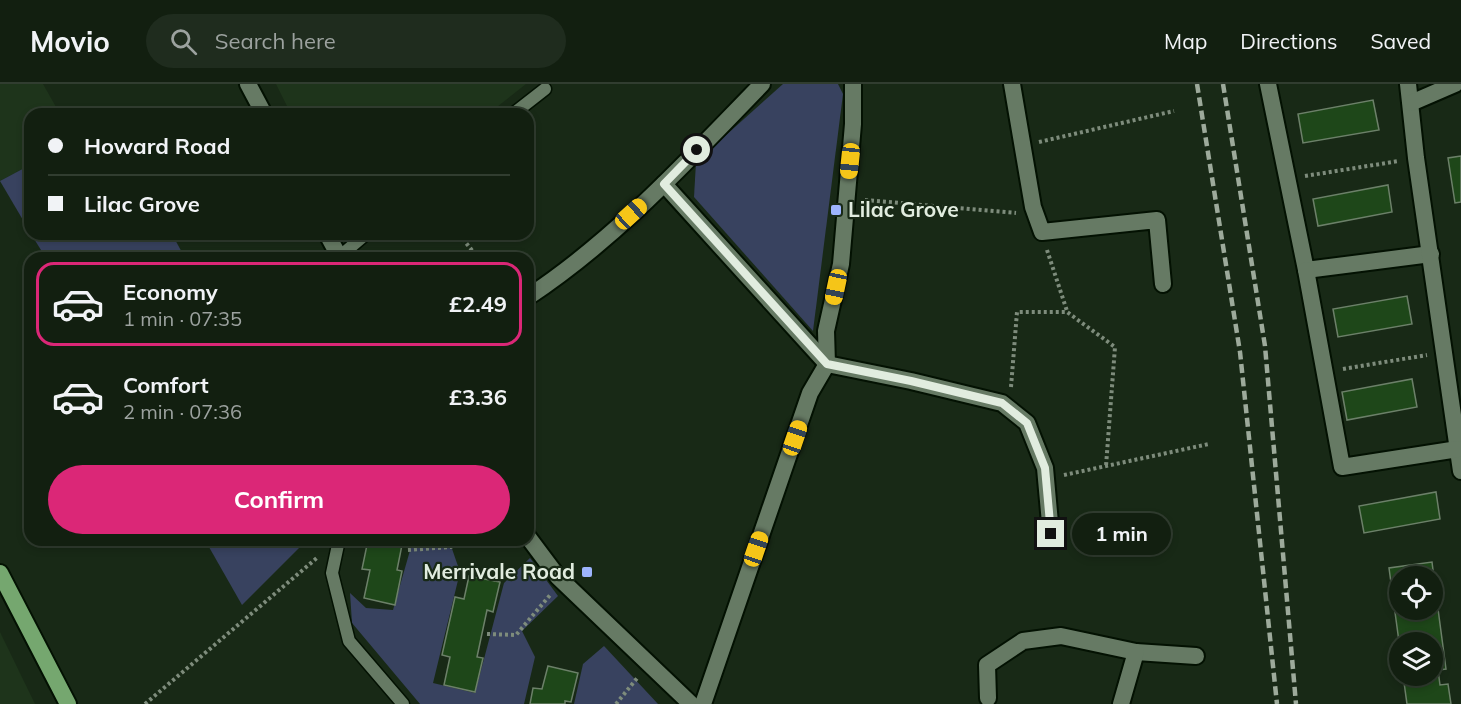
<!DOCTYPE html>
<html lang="en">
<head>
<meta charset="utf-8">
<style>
	body { margin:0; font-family:Mulish,sans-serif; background:#1f2c1e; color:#f1f3f6; height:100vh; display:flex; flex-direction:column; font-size:22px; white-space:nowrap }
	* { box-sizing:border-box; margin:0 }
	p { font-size:20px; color:#9ca29f }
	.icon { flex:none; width:33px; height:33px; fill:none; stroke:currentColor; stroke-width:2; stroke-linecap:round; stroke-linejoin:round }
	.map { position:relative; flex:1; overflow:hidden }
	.panel { position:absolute; left:24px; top:168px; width:510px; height:294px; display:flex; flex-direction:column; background:#121f10; border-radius:18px; box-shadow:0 3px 9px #0003,0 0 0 2px #313d30 }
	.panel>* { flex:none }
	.top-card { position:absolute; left:24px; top:24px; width:510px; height:132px; border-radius:18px; box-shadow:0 3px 9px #0003,0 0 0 2px #313d30; display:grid; align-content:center; height:132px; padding:0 24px; background:#121f10 }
	.fabs { position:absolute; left:1389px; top:482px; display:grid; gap:12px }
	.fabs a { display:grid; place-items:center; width:54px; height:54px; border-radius:50%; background:#121f10; box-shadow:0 3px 9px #0003,0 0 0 2px #313d30; font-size:30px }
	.end { position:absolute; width:27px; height:27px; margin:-14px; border:8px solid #e1ecdf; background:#111; box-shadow:0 0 0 3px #111 }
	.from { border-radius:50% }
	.bubble { position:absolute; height:42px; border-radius:21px; background:#121f10; box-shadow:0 3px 9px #0003,0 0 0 2px #313d30; font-size:20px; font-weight:700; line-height:42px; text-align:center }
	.car { position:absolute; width:18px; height:36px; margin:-18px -9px; border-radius:8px; box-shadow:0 0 4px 2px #0007; background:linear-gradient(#f5c518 24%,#345 0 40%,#f5c518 0 76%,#345 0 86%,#f5c518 0) }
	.top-card b { display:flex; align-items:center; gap:21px; height:57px; font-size:22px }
	.top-card b+b { border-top:2px solid #313d30 }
	.top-card i { width:15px; height:15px; background:#f1f3f6 }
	ul { padding:10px 0 0; list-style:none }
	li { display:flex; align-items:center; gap:18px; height:84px; margin:0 12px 9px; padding:0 12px; border:3px solid transparent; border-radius:18px }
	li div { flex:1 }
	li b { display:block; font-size:22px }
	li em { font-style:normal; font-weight:700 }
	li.on { border-color:#db2777 }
	li>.icon { width:54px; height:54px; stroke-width:1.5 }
	.cta { display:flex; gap:12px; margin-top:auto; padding:12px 24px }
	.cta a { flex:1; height:69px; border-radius:36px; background:#db2777; color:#fff; font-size:24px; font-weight:700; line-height:69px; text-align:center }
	header { display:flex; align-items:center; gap:36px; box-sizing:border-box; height:84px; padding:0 30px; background:#121f10; border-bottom:2px solid #313d30 }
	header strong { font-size:28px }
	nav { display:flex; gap:33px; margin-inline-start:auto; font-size:21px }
	.search { width:420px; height:54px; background:#1f2c1e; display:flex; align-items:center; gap:15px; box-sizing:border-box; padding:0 21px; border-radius:33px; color:#9ca29f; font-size:22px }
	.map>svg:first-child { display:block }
</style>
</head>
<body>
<header>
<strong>Movio</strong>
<div class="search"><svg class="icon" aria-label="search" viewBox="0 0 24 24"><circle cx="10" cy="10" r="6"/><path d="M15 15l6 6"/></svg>Search here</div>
<nav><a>Map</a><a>Directions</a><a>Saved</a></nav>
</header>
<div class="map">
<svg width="1461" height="620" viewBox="0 0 1461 620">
	<rect width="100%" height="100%" fill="#182916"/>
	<g fill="#1e341b">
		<polygon points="0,0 43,0 60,30 30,30 30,81 0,97"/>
		<polygon points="276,0 526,0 488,30 291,30"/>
		<polygon points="0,548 35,620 0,620"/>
	</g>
	<g fill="#38425f">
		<polygon points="783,0 838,0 843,10 813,247 694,113 696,78"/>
		<polygon points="30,81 30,148 0,97"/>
		<polygon points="31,150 172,150 185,174 46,174"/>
		<polygon points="205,456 307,456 242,521"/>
		<polygon points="413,456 449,456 460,488 433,599 475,609 504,499 530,474 558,512 522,547 535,573 524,620 420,620 352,539 350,509 366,524 393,526"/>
		<polygon points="604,562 658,620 574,620 583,580"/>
	</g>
	<g fill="#1e4719" stroke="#6c8069" stroke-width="1.5">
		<polygon points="1373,16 1379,46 1303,59 1298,30"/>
		<polygon points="1461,72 1461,118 1455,119 1448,74"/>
		<polygon points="1388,101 1392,128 1318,142 1313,115"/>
		<polygon points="1407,212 1412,240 1338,253 1333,225"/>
		<polygon points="1412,295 1417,323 1347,336 1342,308"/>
		<polygon points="1436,408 1440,435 1364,449 1359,422"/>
		<polygon points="368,456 403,456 397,486 402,487 395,521 364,514 370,486 362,485"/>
		<polygon points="1432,478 1436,510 1432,510 1432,492 1400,492 1400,525 1438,525 1446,585 1438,586 1440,601 1448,600 1451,620 1407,620 1403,591 1432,591 1432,558 1400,558 1400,565 1389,484"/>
		<polygon points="469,492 500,498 493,528 487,526 477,573 483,574 475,608 444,601 450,573 442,571 455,513 464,515"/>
		<polygon points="548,582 578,589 571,618 565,617 565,620 530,620 533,604 542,605"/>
	</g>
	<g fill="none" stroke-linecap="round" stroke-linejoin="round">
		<g stroke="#031102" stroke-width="15">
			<g id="service">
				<polyline points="513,30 545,5"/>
				<polyline points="339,173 366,150"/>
				<polyline points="339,456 332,489 349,557 403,620"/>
			</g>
		</g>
		<g stroke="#031102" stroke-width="20">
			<g id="minor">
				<polyline points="248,0 264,30"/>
				<polyline points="1012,0 1033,123 1042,148 1157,136 1163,200"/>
				<polyline points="1268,0 1306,186 1431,170"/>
				<polyline points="1408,0 1416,74 1461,387"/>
				<polyline points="1411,19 1455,0"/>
				<polyline points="664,100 827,280 911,297 1002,319 1027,339 1045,384 1051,450"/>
				<polyline points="327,150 340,174"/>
				<polyline points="1306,186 1342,383 1458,365"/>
				<path d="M 528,213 C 616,155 689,75 762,0"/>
				<polyline points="528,453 558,493 691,620"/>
				<polyline points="1136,568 1196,572"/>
				<polyline points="988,614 987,581 1023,557 1061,552 1136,568 1121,620"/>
				<polyline points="703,620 810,309 827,280 826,247 841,180 853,40 853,0"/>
			</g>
		</g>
		<g stroke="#031102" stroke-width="20">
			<polyline id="trunk" points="0,489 68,620"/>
		</g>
		<g stroke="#7e8c7c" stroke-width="4" stroke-dasharray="3 3" stroke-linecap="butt">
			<polyline points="1039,58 1174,27"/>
			<polyline points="1305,92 1399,77"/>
			<polyline points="865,116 1016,129"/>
			<polyline points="459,150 478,174"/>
			<polyline points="1047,166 1067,227"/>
			<polyline points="1343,285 1427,271"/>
			<polyline points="1011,303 1017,228 1067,228 1115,263 1106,382"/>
			<polyline points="1064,391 1209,360"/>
			<polyline points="408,466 451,463 459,456"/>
			<polyline points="487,550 516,551 551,510"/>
			<polyline points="145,620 318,473"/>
			<polyline points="616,620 638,593"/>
		</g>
		<use href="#service" stroke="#667a64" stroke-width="12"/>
		<use href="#minor" stroke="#667a64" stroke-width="16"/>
		<use href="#trunk" stroke="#75a76f" stroke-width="16"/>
		<g stroke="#9daa9b" stroke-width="4.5" stroke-dasharray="9 4.5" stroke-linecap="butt">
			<polyline points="1197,0 1240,268 1277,620"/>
			<polyline points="1223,0 1265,262 1296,620"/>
		</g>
	</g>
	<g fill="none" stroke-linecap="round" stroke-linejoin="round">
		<polyline stroke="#e1ecdf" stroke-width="8" points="697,66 664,100 827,280 911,297 1002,319 1027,339 1045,384 1051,450"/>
	</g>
	<g fill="#9db4fd" stroke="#182916" stroke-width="2">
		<rect x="830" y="120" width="12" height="12" rx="3"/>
		<rect x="581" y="482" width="12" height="12" rx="3"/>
	</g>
	<g text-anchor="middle" stroke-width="4.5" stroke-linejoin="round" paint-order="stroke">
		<g font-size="21" font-weight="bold" fill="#e1ecdf" stroke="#182916" text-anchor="start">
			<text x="848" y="133">Lilac Grove</text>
			<text x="575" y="495" text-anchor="end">Merrivale Road</text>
		</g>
	</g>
</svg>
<div class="fabs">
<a><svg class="icon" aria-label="locate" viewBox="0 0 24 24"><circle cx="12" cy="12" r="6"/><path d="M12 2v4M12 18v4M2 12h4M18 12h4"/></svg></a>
<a><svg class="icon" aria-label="layers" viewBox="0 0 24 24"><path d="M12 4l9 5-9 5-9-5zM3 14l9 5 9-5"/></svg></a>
</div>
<i class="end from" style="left:697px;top:66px"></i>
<i class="end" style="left:1051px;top:450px"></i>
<div class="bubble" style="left:1072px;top:429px;width:99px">1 min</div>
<i class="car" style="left:850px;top:77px;rotate:186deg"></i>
<i class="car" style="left:631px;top:130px;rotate:48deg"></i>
<i class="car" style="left:836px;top:203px;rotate:192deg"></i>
<i class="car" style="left:795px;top:354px;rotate:19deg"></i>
<i class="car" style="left:756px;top:465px;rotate:19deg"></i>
<div class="top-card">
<b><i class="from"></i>Howard Road</b>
<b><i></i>Lilac Grove</b>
</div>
<section class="panel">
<ul>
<li class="on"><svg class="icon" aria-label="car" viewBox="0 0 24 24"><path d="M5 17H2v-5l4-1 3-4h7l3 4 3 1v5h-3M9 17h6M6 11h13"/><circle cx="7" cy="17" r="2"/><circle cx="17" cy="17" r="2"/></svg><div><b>Economy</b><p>1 min · 07:35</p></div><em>£2.49</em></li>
<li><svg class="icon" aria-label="car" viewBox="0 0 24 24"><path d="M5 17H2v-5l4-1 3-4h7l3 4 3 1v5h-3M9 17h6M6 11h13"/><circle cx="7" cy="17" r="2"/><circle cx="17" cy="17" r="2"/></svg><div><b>Comfort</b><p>2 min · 07:36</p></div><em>£3.36</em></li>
</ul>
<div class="cta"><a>Confirm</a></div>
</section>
</div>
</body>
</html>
